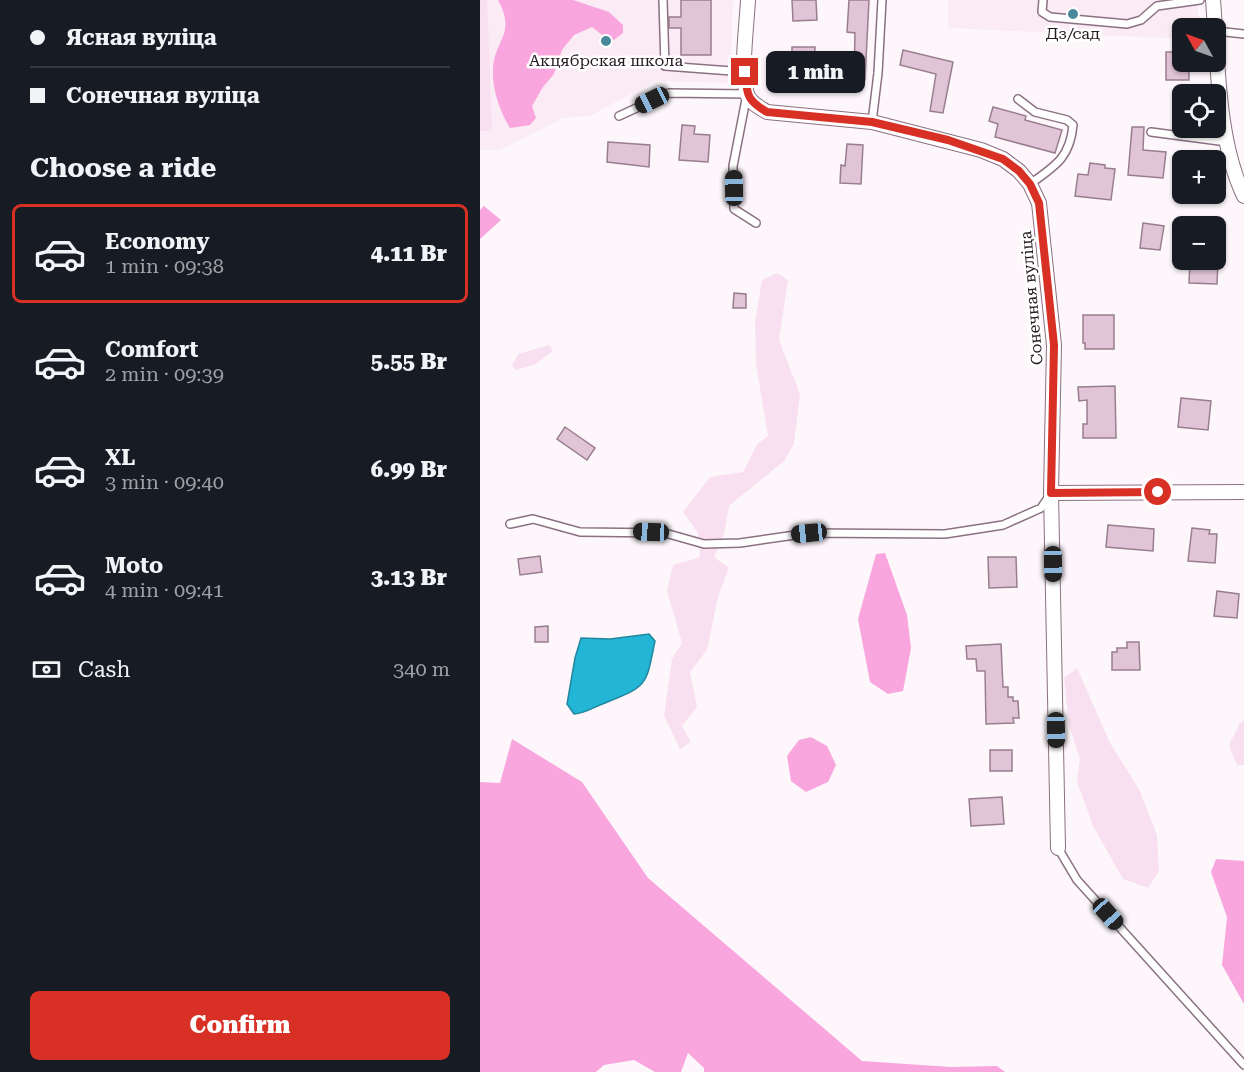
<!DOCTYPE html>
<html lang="en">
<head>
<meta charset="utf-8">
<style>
	body { margin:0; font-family:"Roboto Serif",serif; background:#20242c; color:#f1f3f6; height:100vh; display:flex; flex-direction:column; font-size:22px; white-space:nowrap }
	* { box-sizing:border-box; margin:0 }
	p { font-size:20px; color:#9ea1a6 }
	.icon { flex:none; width:33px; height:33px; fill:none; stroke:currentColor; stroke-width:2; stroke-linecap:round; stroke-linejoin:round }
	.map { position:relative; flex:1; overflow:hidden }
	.sheet { display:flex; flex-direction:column; background:#171b24; width:480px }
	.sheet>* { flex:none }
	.top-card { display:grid; align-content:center; height:132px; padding:0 30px; background:#171b24 }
	.needle { width:39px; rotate:310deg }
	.controls { position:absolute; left:692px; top:18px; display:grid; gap:12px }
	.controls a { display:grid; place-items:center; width:54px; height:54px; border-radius:9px; background:#171b24; box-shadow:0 2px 4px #0004; font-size:30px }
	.end { position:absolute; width:27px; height:27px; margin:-14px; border:8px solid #d93025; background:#fff; box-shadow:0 0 0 3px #fff }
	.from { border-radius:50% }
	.bubble { position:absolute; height:42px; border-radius:9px; background:#171b24; box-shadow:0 2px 4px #0004; font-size:20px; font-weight:800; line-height:42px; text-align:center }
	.car { position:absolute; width:18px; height:36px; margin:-18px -9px; border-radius:8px; box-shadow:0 0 4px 2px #0007; background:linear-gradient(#222 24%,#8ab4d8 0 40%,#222 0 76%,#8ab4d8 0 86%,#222 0) }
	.top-card b { display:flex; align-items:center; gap:21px; height:57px; font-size:22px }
	.top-card b+b { border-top:2px solid #363941 }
	.top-card i { width:15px; height:15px; background:#f1f3f6 }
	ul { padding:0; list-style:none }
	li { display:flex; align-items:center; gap:18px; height:99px; margin:0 12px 9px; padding:0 18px; border:3px solid transparent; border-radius:9px }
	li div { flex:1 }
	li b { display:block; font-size:22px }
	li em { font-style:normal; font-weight:800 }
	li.on { border-color:#d93025 }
	li>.icon { width:54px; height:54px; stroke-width:1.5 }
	h2 { padding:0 30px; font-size:27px; line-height:72px }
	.pay { display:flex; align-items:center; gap:15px; height:66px; padding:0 30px; font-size:22px }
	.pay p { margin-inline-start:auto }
	.action { display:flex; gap:12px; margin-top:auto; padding:12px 30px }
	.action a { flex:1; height:69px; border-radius:9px; background:#d93025; color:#fff; font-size:24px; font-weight:800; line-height:69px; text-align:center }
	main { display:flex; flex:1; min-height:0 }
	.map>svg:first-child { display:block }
</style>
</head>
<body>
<main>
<section class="sheet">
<div class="top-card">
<b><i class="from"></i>Ясная вуліца</b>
<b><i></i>Сонечная вуліца</b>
</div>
<h2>Choose a ride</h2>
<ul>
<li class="on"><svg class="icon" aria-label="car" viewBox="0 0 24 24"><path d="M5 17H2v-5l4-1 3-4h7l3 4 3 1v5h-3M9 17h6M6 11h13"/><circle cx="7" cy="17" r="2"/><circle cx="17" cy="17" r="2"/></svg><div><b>Economy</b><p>1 min · 09:38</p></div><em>4.11 Br</em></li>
<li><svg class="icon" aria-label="car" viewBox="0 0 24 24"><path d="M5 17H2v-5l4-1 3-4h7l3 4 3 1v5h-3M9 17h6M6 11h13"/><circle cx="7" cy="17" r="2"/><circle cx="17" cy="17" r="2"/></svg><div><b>Comfort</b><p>2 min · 09:39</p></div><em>5.55 Br</em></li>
<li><svg class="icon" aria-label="car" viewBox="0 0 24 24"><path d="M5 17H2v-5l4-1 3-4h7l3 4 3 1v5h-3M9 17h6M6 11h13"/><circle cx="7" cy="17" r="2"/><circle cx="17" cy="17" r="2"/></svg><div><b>XL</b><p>3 min · 09:40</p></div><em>6.99 Br</em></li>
<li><svg class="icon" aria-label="car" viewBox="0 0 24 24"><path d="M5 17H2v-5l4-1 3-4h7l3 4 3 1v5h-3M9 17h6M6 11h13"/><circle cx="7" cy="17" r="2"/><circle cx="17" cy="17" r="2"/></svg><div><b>Moto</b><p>4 min · 09:41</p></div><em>3.13 Br</em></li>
</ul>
<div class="pay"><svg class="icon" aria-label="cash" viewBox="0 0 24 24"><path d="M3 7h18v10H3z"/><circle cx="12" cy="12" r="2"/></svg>Cash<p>340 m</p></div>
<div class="action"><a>Confirm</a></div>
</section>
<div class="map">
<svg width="764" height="1072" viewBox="0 0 764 1072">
	<rect width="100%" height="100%" fill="#fdf7fb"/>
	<g fill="#fbebf5">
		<polygon points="0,0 253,0 250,83 176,81 109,116 83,118 20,150 0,150"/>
		<polygon points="468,0 717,0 720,28 702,28 702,39 468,28"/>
	</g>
	<g fill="#f9e0f0">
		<polygon points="0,0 7,0 12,131 0,131"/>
		<polygon points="297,273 308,280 299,340 320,394 314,444 304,461 249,506 244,534 234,557 249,568 238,597 227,650 210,672 217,707 202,726 211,742 200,749 184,716 192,659 202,643 187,591 193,565 220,557 218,533 203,512 230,477 263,472 277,444 288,436 276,364 275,322 282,280"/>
		<polygon points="69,345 73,351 56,364 36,370 32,366 38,354"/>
		<polygon points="597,668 630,743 659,789 677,835 679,871 668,888 643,879 614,828 597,782 600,759 589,725 584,678"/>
		<polygon points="764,720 764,765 757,765 749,745 760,723"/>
	</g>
	<g fill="#f9a5de">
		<path d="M 18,0 L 93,0 L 129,12 L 143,25 L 143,33 L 131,42 L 112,27 L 94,35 L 82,50 L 74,74 L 63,87 L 52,106 L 56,118 L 50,125 L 30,128 C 20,112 12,89 13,70 C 14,39 37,35 18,0 Z"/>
		<polygon points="4,206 21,220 0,239 0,210"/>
		<polygon points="405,553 427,615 431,648 423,691 408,694 390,682 378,619 396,554"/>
		<polygon points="331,737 347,746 356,765 348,782 326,792 311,781 307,756 319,740"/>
		<polygon points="32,739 102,782 168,878 382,1061 471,1067 517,1066 525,1072 224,1072 224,1068 208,1053 201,1072 175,1072 154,1060 124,1065 116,1072 0,1072 0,782 20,783"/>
		<polygon points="736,859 764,861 764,1004 742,965 747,917 731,872"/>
	</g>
	<path fill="#22b5d5" stroke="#23869f" stroke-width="1.5" d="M 169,634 L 175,641 C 166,686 168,686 125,703 C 113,707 107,713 94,714 L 87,704 L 95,658 L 101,638 L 130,639 Z"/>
	<g fill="#e1c4d6" stroke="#997e90" stroke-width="1.5">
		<polygon points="201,0 231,0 231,55 201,55 201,28 189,28 189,17 201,17"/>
		<polygon points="312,0 336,0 337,20 313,21"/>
		<polygon points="369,0 389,0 385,80 374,79 375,33 367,32"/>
		<polygon points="312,47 335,47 334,74 312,73"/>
		<polygon points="423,50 473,62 463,113 450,111 456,74 420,65"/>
		<polygon points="686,52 702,52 702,62 709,62 709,80 686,80"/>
		<polygon points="513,107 546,116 545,120 582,130 575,153 515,137 518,124 509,121"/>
		<polygon points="202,125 215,126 214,134 230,135 228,162 199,160"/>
		<polygon points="652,127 664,127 663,150 686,152 683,178 648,175"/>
		<polygon points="128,142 170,145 169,167 127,162"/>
		<polygon points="367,144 383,145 381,184 360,183 361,165 365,166"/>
		<polygon points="610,163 625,165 625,168 635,169 631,200 595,196 598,174 608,175"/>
		<polygon points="663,223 684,226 680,250 660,248"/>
		<polygon points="710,260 738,260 737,284 709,283"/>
		<polygon points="254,293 266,294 266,308 253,308"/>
		<polygon points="603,315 634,315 634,349 605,349 605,343 603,343"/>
		<polygon points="635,386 636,438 603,438 603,424 607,424 607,400 599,401 598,387"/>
		<polygon points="701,398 731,401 728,430 698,427"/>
		<polygon points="85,427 115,448 107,460 77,439"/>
		<polygon points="628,525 674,529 673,551 626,547"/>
		<polygon points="712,528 730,530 729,534 737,534 735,563 708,561"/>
		<polygon points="60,556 62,572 40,575 38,559"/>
		<polygon points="508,557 536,557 537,587 509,588"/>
		<polygon points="737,591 759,594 757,618 734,616"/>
		<polygon points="68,626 68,642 55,642 55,627"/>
		<polygon points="647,642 659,642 660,670 632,670 632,652 637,652 637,648 647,648"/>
		<polygon points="521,644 523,687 528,687 528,697 533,697 533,701 538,701 539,718 533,718 534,723 506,724 505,671 497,671 496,659 487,659 486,646"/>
		<rect x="510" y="750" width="22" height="21"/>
		<polygon points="522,797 524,824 491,826 489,799"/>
	</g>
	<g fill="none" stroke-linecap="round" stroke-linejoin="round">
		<g stroke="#8b7182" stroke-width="10">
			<g id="service">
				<polyline points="183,0 185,66 265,72"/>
				<polyline points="563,0 562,12 570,17 647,24 661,20 677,6 720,0"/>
				<polyline points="736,31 764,34"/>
				<path d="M 538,99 L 555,112 L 587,120 L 593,125 C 590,158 575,166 550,184"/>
				<polyline points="139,116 189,93 267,94 253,166 254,209 276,223"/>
				<polyline points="392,122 398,73 402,0"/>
				<polyline points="671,132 747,142"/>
				<polyline points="30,524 53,519 100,532 185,533 224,544 260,543 329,533 465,534 523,525 561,508 570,495"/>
				<polyline points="578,848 597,880 764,1065"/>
			</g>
		</g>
		<g stroke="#8b7182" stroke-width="16">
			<g id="minor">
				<path d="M 268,0 C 267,23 260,73 267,94 C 270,103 279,107 287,112 L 392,122 L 501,150 L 523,159 L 539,171 L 550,184 L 559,203 L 574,345 L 571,493 L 578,848"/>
				<path d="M 733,0 C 738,61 737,140 764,196"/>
				<polyline points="571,493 764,492"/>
			</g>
		</g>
		<use href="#service" stroke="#fff" stroke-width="7"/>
		<use href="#minor" stroke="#fff" stroke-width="14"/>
	</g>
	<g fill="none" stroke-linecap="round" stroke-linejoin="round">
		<path stroke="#d93025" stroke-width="8" d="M 265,72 C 267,94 266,100 287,112 L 392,122 L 468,140 L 523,159 L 539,171 L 550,184 L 559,203 L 574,345 L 571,493 L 678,492"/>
	</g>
	<g fill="#488a9c" stroke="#fff" stroke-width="2">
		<circle cx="593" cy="14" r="6"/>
		<circle cx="126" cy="41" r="6"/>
	</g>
	<g text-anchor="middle" stroke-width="5" stroke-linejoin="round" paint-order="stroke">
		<g font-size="16" fill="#241a21" stroke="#fff">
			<text x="593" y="39">Дз/сад</text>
			<text x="126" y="66">Акцябрская школа</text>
		</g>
		<g font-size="16" fill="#241a21" stroke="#fff">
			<text transform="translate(551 298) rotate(-95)" y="6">Сонечная вуліца</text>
		</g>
	</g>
</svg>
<div class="controls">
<a><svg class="needle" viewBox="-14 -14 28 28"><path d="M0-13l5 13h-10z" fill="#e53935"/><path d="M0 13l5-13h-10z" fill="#9ea1a6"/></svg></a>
<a><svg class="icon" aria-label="locate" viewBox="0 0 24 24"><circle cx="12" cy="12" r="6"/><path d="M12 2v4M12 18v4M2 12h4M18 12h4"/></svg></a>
<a>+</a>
<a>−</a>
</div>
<i class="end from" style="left:678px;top:492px"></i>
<i class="end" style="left:265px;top:72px"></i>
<div class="bubble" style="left:286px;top:51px;width:99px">1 min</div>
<i class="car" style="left:172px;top:100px;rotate:244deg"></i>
<i class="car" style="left:254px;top:188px;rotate:359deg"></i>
<i class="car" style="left:171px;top:532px;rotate:272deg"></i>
<i class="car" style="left:329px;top:533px;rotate:264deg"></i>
<i class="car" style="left:573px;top:564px;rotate:179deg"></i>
<i class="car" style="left:576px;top:730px;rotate:179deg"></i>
<i class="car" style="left:628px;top:914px;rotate:138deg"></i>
</div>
</main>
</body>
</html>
